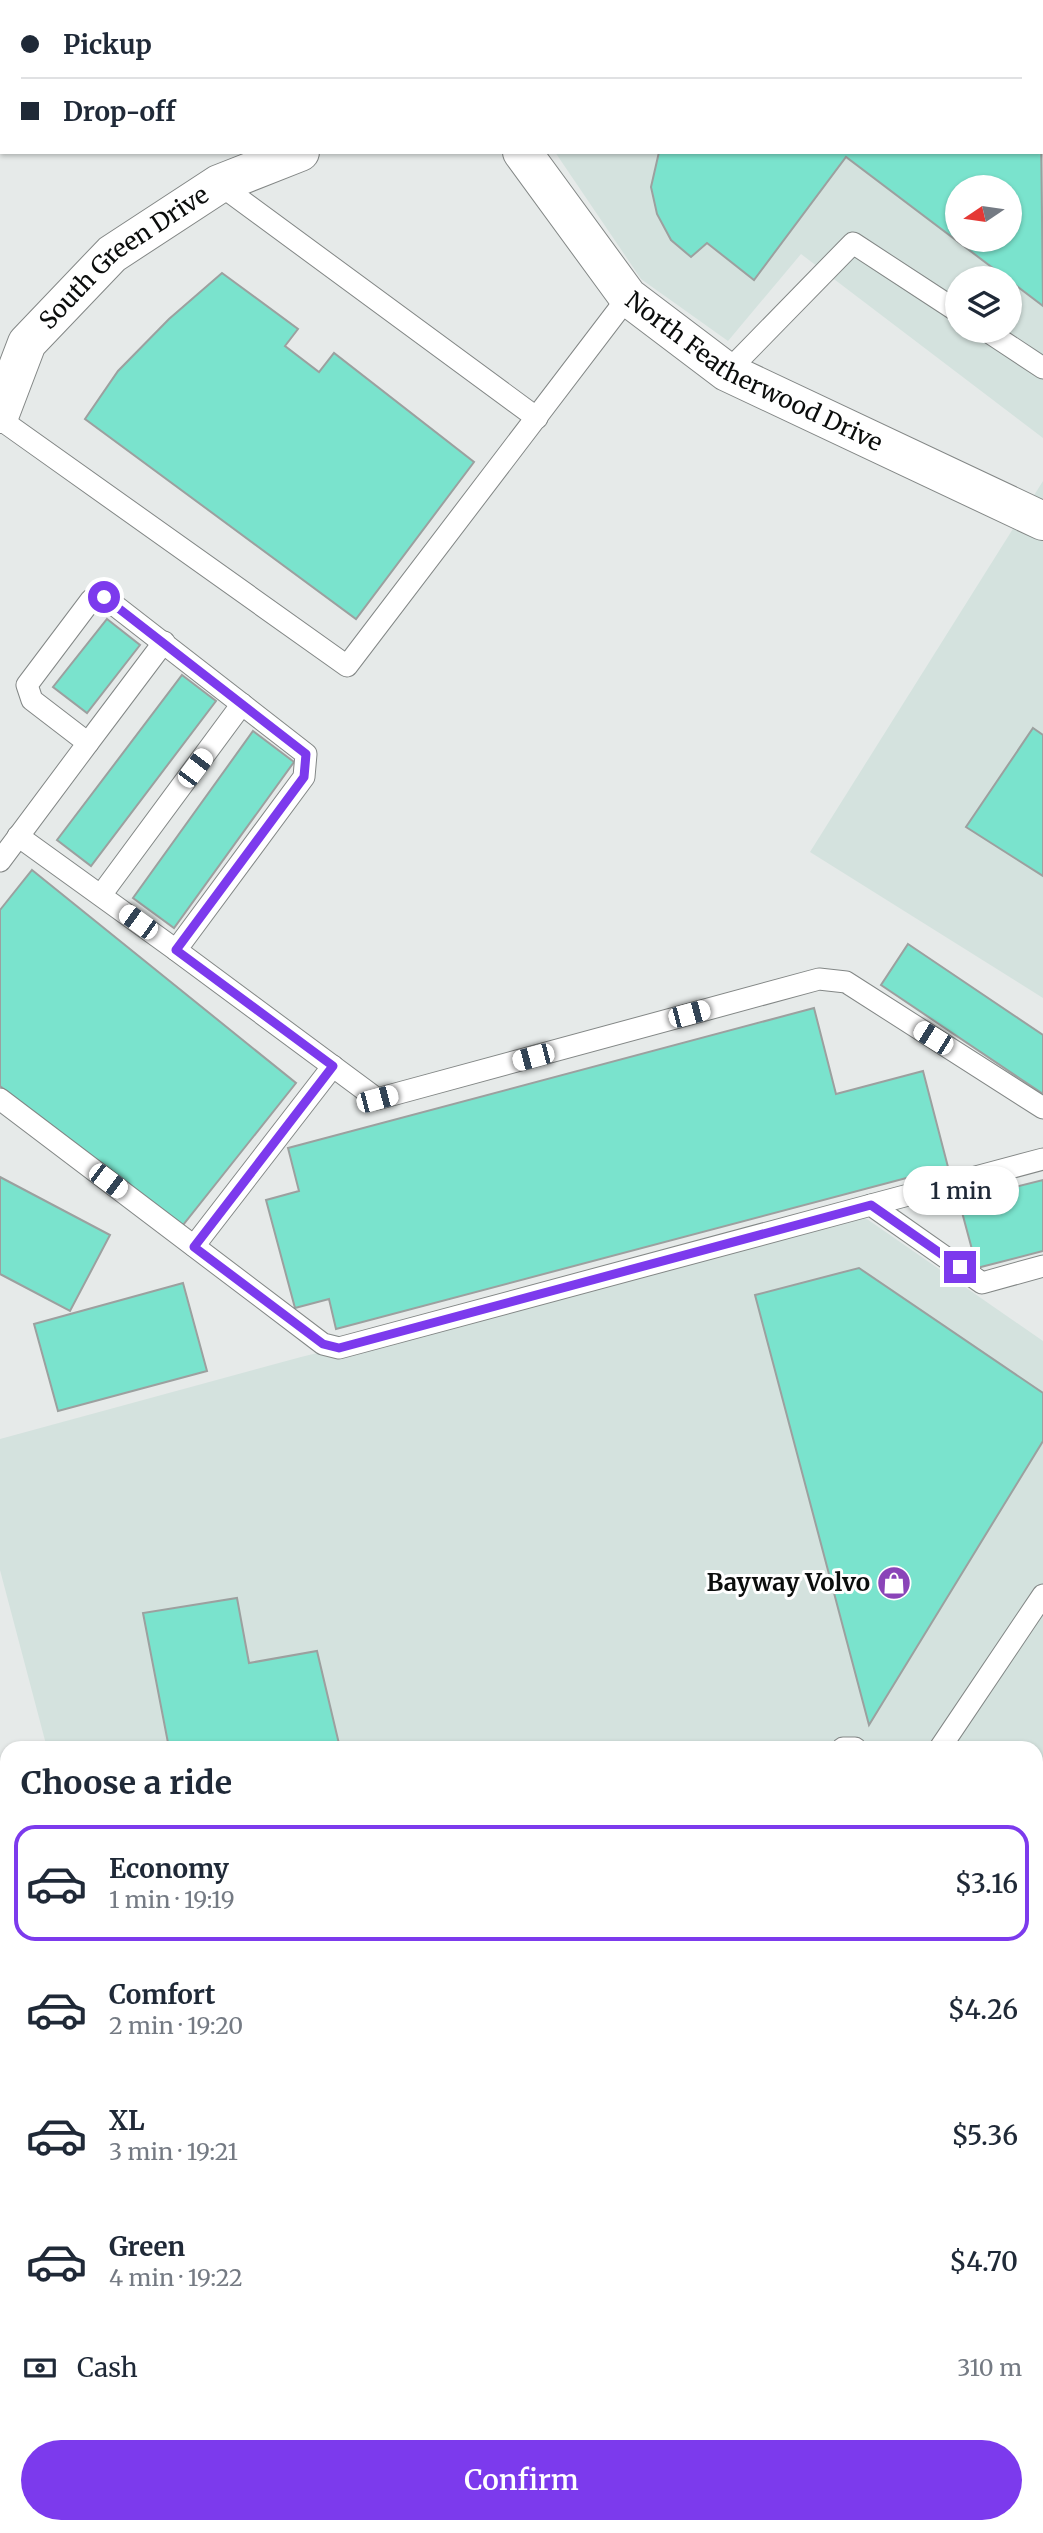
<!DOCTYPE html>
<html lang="en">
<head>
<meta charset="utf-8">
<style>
	body { margin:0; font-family:Merriweather,serif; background:#f2f2f3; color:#1f2937; height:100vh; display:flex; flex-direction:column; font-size:26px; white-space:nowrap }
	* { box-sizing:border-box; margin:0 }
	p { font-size:23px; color:#747a83 }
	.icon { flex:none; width:38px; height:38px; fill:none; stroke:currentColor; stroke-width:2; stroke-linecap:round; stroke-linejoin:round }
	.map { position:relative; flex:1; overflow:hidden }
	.sheet { position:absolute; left:0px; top:1741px; width:1043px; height:793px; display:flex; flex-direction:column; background:#fff; border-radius:21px 21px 0 0; box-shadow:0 2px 5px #0004 }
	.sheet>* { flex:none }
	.top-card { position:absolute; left:0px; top:0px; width:1043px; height:154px; box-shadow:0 2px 5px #0004; display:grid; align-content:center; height:154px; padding:0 21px; background:#fff }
	.needle { width:46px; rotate:257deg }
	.fabs { position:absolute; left:945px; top:175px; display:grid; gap:14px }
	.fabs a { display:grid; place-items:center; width:77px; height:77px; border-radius:50%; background:#fff; box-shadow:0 2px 5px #0004; font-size:35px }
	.end { position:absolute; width:32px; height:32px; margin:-16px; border:9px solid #7c3aed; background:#fff; box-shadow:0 0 0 4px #fff }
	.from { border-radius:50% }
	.bubble { position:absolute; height:49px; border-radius:24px; background:#fff; box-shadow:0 2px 5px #0004; font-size:23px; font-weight:600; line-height:49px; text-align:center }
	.car { position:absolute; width:21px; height:42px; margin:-21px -10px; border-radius:9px; box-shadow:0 0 5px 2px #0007; background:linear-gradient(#fff 24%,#345 0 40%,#fff 0 76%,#345 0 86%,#fff 0) }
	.top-card b { display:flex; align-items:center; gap:24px; height:66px; font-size:26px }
	.top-card b+b { border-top:2px solid #e0e1e3 }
	.top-card i { width:18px; height:18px; background:#1f2937 }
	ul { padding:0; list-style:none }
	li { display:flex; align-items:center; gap:21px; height:116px; margin:0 14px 10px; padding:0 7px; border:4px solid transparent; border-radius:21px }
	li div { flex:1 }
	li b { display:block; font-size:26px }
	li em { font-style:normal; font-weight:600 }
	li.selected { border-color:#7c3aed }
	li>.icon { width:63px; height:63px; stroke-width:1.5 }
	h2 { padding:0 21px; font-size:32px; line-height:84px }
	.pay { display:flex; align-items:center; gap:18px; height:77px; padding:0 21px; font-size:26px }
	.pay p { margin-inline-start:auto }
	.primary-button { display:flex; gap:14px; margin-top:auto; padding:14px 21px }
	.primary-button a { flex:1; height:80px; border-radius:42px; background:#7c3aed; color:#fff; font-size:28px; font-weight:600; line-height:80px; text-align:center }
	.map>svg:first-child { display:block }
</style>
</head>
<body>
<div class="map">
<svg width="1043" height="2533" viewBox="0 0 1043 2533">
	<rect width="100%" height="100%" fill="#e6eae9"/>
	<g fill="#d4e2de" fill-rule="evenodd">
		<path d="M 489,0 L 1043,0 L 1043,438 L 801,254 L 728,341 L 641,279 L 555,152 L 1041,152 L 1041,2 ZM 957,187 L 1010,187 L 1010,240 L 957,240 ZM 957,278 L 1010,278 L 1010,331 L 957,331 Z"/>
		<polygon points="1043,481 1043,998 810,852"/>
		<polygon points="864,1217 1043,1341 1043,1785 1036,1795 1036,1748 47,1748 0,1570 0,1439 301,1357"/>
		<polygon points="253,2527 370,2527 347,2533 255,2533"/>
		<polygon points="450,2527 540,2527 536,2533 451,2533"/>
	</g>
	<g fill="#7ae3cd" stroke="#9ca09f" stroke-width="2" fill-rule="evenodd">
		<polygon points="761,0 867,0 870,2 760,2"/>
		<path d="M 1041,127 L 1043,306 L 846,157 L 754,280 L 707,243 L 691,257 L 671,240 L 657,214 L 651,187 L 659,152 L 1041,152 ZM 957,187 L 1010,187 L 1010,240 L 957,240 Z"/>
		<polygon points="222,273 298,329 285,346 319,372 334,353 474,462 356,619 85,419 118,371 169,319"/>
		<polygon points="107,619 140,645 87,713 53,687"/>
		<polygon points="182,675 216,701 91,866 57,840"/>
		<polygon points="1033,728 1043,735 1043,876 966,827"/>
		<polygon points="253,731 294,762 174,928 133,898"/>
		<polygon points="32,870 296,1083 179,1230 0,1086 0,910"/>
		<polygon points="908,944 1043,1035 1043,1094 881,985"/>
		<polygon points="814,1008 836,1094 923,1071 948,1167 336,1329 329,1299 295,1308 266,1200 299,1191 288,1148"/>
		<polygon points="0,1177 110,1235 70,1311 0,1274"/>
		<polygon points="1043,1180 1043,1251 977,1268 959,1201"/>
		<polygon points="859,1268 1043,1393 1043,1441 869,1725 755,1295"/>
		<polygon points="183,1283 207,1371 58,1411 34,1324"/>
		<polygon points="237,1598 249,1663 317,1651 340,1748 169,1748 143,1613"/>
	</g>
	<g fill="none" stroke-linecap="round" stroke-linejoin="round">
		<g stroke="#838786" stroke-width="23">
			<g id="lane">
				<polyline points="953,0 955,2"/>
				<polyline points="686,2 687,0"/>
				<polyline points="1041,69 1043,70"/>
				<polyline points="219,184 537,418"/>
				<polyline points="987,331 1043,368"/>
				<polyline points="727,372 853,243 957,311"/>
				<polyline points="0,419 347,666 628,297"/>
				<polyline points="88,743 164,642"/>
				<polyline points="18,836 176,950"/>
				<polyline points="0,861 88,743 32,700 27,685 91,600 104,597 306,754 304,777 176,950 377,1099 819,979 846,982 1043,1108"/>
				<polyline points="101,895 242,704"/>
				<polyline points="0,1099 323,1344 339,1348 871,1205 982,1283 1043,1266"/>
				<polyline points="871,1205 1043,1159"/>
				<polyline points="194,1246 333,1066"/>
				<polyline points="843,1748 855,1748"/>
				<polyline points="940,1748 1043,1595"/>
				<polyline points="0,1776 7,1803"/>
				<polyline points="0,1937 7,1926"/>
				<polyline points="0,2358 7,2381"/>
				<polyline points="155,2527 157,2533"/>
			</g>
		</g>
		<g stroke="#838786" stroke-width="40">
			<g id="street">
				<polyline points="445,0 446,2"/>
				<path id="s1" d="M 522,152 L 628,297 L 727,372 L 1043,521"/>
				<path id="s2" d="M 0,414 L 27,343 L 112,254 L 219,184 L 300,152"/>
			</g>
		</g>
		<g stroke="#838786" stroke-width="40">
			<polyline id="secondary" points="1036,1852 1043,1841"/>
		</g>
		<g stroke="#157f6f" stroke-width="40">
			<g id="highway">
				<polyline points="1036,1951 1043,1942"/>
				<polyline points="1036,2095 1043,2085"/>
				<polyline points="1036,2253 1043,2243"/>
				<polyline points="1036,2402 1043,2392"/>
				<polyline points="598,2533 602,2527"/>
				<polyline points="748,2533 752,2527"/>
				<polyline points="852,2533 856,2527"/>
				<polyline points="950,2533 954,2527"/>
			</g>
		</g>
		<use href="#lane" stroke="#fff" stroke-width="21"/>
		<use href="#street" stroke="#fff" stroke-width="38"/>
		<use href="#secondary" stroke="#baebe4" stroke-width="38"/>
		<use href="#highway" stroke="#1abca4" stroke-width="38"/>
	</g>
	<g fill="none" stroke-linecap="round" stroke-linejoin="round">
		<polyline stroke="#7c3aed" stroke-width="9" points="104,597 306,754 304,777 176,950 333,1066 194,1247 323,1344 339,1348 871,1205 960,1267"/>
	</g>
	<defs>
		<g id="shop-disc" transform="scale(1.75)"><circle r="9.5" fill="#8a44b8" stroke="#fff"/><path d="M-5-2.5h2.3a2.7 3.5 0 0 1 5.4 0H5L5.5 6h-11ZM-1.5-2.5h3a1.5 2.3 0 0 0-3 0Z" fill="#fff"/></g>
	</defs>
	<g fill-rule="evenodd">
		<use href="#shop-disc" x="894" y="1583"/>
	</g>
	<g text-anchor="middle" stroke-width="6" stroke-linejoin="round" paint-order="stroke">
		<g font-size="24" fill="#0b0d0c" stroke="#fff">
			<text dy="8" stroke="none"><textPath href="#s2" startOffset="206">South Green Drive</textPath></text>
			<text dy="8" stroke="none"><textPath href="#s1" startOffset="327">North Featherwood Drive</textPath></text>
		</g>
		<g font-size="24" font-weight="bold" fill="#0b0d0c" stroke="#fff" text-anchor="end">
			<text x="870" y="1591">Bayway Volvo</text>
		</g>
	</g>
</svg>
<div class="fabs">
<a><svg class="needle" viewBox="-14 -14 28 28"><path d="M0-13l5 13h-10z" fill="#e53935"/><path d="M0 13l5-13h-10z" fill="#747a83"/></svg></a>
<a><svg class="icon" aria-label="layers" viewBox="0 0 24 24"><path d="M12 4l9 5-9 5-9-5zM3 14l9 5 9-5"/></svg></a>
</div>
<i class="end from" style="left:104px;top:597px"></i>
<i class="end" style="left:960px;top:1267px"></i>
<div class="bubble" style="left:903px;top:1166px;width:116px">1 min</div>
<i class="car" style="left:195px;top:768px;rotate:37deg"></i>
<i class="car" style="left:138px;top:922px;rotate:306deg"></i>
<i class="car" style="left:689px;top:1014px;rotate:75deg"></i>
<i class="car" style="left:933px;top:1038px;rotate:302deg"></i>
<i class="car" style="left:533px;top:1057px;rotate:255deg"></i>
<i class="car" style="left:377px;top:1099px;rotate:75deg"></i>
<i class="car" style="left:108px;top:1181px;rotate:127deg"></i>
<div class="top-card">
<b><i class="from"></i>Pickup</b>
<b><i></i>Drop-off</b>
</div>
<section class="sheet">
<h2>Choose a ride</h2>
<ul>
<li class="selected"><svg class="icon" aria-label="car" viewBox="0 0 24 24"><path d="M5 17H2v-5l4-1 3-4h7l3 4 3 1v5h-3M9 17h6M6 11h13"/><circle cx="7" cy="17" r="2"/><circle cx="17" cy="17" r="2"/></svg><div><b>Economy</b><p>1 min · 19:19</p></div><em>$3.16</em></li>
<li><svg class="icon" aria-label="car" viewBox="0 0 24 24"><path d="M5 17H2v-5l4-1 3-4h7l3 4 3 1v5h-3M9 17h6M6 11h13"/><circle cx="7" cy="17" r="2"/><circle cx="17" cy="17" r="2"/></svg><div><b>Comfort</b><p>2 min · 19:20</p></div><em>$4.26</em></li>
<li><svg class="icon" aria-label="car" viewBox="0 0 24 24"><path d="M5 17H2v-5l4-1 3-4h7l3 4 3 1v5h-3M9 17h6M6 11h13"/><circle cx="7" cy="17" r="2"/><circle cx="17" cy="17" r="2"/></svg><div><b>XL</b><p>3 min · 19:21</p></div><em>$5.36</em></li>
<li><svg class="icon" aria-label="car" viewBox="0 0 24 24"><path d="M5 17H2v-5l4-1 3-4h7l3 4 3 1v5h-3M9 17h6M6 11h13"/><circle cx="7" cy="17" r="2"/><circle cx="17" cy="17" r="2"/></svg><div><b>Green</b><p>4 min · 19:22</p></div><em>$4.70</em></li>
</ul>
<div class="pay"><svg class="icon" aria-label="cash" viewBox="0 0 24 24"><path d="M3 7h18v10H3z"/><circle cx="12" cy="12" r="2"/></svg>Cash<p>310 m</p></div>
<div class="primary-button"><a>Confirm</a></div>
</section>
</div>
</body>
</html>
